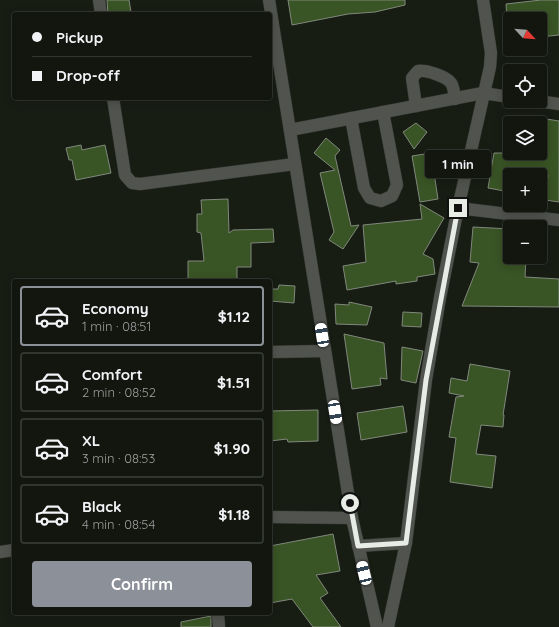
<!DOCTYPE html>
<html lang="en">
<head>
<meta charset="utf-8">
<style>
	body { margin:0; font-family:Quicksand,sans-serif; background:#1b1f18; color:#f1f3f6; height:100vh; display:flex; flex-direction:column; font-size:15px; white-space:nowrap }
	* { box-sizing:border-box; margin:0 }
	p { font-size:13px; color:#9c9f9e }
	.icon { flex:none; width:22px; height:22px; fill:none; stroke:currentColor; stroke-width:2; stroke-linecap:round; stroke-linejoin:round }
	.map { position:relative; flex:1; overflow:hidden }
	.sheet { position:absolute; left:12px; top:279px; width:260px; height:336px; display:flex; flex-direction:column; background:#12160f; border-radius:4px; box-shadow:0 2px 10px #0003,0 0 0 1px #31352f }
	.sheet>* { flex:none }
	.guide { position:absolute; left:12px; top:12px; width:260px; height:88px; border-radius:4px; box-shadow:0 2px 10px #0003,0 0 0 1px #31352f; display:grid; align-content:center; height:88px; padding:0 20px; background:#12160f }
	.needle { width:26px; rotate:116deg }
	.tools { position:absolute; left:503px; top:12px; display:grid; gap:8px }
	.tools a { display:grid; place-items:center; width:44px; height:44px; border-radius:4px; background:#12160f; box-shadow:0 2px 10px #0003,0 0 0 1px #31352f; font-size:20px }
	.end { position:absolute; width:18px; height:18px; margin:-9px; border:5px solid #e8ece6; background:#111; box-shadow:0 0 0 2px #111 }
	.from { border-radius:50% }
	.bubble { position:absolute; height:28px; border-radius:4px; background:#12160f; box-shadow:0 2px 10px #0003,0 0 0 1px #31352f; font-size:13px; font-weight:700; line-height:28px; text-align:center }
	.car { position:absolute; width:12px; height:24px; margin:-12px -6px; border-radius:5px; box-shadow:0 0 3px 1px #0007; background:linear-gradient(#fff 24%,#345 0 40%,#fff 0 76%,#345 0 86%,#fff 0) }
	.guide b { display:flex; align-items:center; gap:14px; height:38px; font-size:15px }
	.guide b+b { border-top:1px solid #31352f }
	.guide i { width:10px; height:10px; background:#f1f3f6 }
	ul { padding:7px 0 0; list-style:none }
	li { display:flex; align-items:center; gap:12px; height:60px; margin:0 8px 6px; padding:0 12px; border:2px solid #31352f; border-radius:4px }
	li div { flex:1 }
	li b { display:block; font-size:15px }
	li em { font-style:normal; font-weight:700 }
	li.active { border-color:#8c9099 }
	li>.icon { width:36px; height:36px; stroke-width:1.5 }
	.action { display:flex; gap:8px; margin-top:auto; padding:8px 20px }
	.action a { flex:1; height:46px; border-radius:4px; background:#8c9099; color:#fff; font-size:16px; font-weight:700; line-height:46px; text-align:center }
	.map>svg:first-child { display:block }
</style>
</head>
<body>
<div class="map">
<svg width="559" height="627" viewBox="0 0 559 627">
	<rect width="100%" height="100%" fill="#181d14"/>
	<g fill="#395425" stroke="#81887c">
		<polygon points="107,0 129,0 131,12 108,14"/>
		<polygon points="288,0 405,0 405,5 375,12 348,14 292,25"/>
		<polygon points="541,0 559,0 559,35 540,37 540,19 507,19 506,4"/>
		<polygon points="540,118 559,121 559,202 545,200 548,175 510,175 510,192 488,188 494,153 540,153"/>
		<polygon points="416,123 427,132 414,149 403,132"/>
		<polygon points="326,138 340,150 335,156 351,226 359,225 343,249 329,240 334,232 320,173 335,170 314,153"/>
		<polygon points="81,145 82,150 105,145 111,173 76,180 72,160 69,160 66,148"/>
		<polygon points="431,153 438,199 420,202 412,156"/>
		<polygon points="228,199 229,233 233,230 273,229 274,242 251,243 251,267 237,267 237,281 188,281 188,261 204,261 201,233 197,232 197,214 202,214 201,200"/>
		<polygon points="420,204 444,218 423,254 433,259 435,274 417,277 417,281 396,284 396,281 347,290 343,266 366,262 363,225 422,219"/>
		<polygon points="473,227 510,229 510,257 526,257 525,277 559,279 559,307 462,306 479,263 470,262"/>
		<polygon points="279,285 295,286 294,303 270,301 270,289 278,289"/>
		<polygon points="349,302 372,307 367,325 336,324 335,304 349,305"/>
		<polygon points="403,312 422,313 421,327 402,326"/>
		<polygon points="344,334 384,343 387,379 380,378 381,385 352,389"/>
		<polygon points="402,347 423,351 416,383 401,380"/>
		<polygon points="470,364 510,371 503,415 504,415 503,427 481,425 476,454 496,456 492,488 450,482 456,438 449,437 456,397 464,396 449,393 451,378 467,381"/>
		<polygon points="403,406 407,432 361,440 357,413"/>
		<polygon points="318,410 318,441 288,442 287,439 270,441 270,411"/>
		<polygon points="333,534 340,571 316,575 328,593 320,598 341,627 313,627 292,599 270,603 270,546"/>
		<polygon points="211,616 211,627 181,627 181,622"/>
	</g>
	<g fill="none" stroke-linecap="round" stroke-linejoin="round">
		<g stroke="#353a31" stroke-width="13">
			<g id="minor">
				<polyline points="99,0 101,14"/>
				<polyline points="269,0 352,518 377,627"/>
				<polyline points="113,98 125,175 132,183 140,184 295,164"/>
				<polyline points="538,101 559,104"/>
				<path d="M 416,106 L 412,78 L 418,71 C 426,70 446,76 451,83 C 454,87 454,94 455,99"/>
				<polyline points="351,118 364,188 370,198 381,201 392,196 397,185 383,112"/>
				<polyline points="290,130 483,93 510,97"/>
				<polyline points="458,208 559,220"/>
				<polyline points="270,352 325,351"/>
				<polyline points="270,517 352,518"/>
				<polyline points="358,546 406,543"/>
				<polyline points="0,552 14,550"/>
				<polyline points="218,613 219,627"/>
				<polyline points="388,627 406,543 426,380 440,298 458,208 490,67 491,53 483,0"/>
			</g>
		</g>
		<use href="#minor" stroke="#51534f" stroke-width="12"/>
	</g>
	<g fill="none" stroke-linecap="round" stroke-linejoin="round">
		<polyline stroke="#e8ece6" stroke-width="5" points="350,503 358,546 406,543 426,380 458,208"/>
	</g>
</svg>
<div class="tools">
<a><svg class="needle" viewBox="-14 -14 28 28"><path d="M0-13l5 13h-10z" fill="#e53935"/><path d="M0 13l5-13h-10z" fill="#9c9f9e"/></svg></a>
<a><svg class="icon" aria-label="locate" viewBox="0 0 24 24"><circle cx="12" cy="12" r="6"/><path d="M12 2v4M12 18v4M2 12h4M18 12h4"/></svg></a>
<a><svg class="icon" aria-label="layers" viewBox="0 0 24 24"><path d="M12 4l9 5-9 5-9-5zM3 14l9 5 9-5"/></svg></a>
<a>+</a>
<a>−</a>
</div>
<i class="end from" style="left:350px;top:503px"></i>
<i class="end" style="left:458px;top:208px"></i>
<div class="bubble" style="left:425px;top:150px;width:66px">1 min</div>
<i class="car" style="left:322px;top:335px;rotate:351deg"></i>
<i class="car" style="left:335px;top:412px;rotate:171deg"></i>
<i class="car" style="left:364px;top:573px;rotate:346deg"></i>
<div class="guide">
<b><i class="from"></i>Pickup</b>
<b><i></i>Drop-off</b>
</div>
<section class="sheet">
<ul>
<li class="active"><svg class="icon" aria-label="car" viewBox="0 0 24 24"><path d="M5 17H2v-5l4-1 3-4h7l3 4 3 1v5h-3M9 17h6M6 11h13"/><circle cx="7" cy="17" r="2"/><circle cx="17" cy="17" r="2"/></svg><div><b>Economy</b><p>1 min · 08:51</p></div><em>$1.12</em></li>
<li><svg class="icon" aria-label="car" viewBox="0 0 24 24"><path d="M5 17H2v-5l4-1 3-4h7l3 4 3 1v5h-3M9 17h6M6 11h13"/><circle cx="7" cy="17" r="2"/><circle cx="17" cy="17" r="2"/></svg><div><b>Comfort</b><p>2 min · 08:52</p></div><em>$1.51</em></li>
<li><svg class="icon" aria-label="car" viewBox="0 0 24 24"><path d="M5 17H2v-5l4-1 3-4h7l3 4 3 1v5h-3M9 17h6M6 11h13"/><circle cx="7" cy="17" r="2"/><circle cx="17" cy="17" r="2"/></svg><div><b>XL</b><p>3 min · 08:53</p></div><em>$1.90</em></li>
<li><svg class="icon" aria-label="car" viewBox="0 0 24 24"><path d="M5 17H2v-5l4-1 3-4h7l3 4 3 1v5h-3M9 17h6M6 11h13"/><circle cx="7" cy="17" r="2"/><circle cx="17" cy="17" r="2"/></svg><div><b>Black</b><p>4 min · 08:54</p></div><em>$1.18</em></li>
</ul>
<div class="action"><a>Confirm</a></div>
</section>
</div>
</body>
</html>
